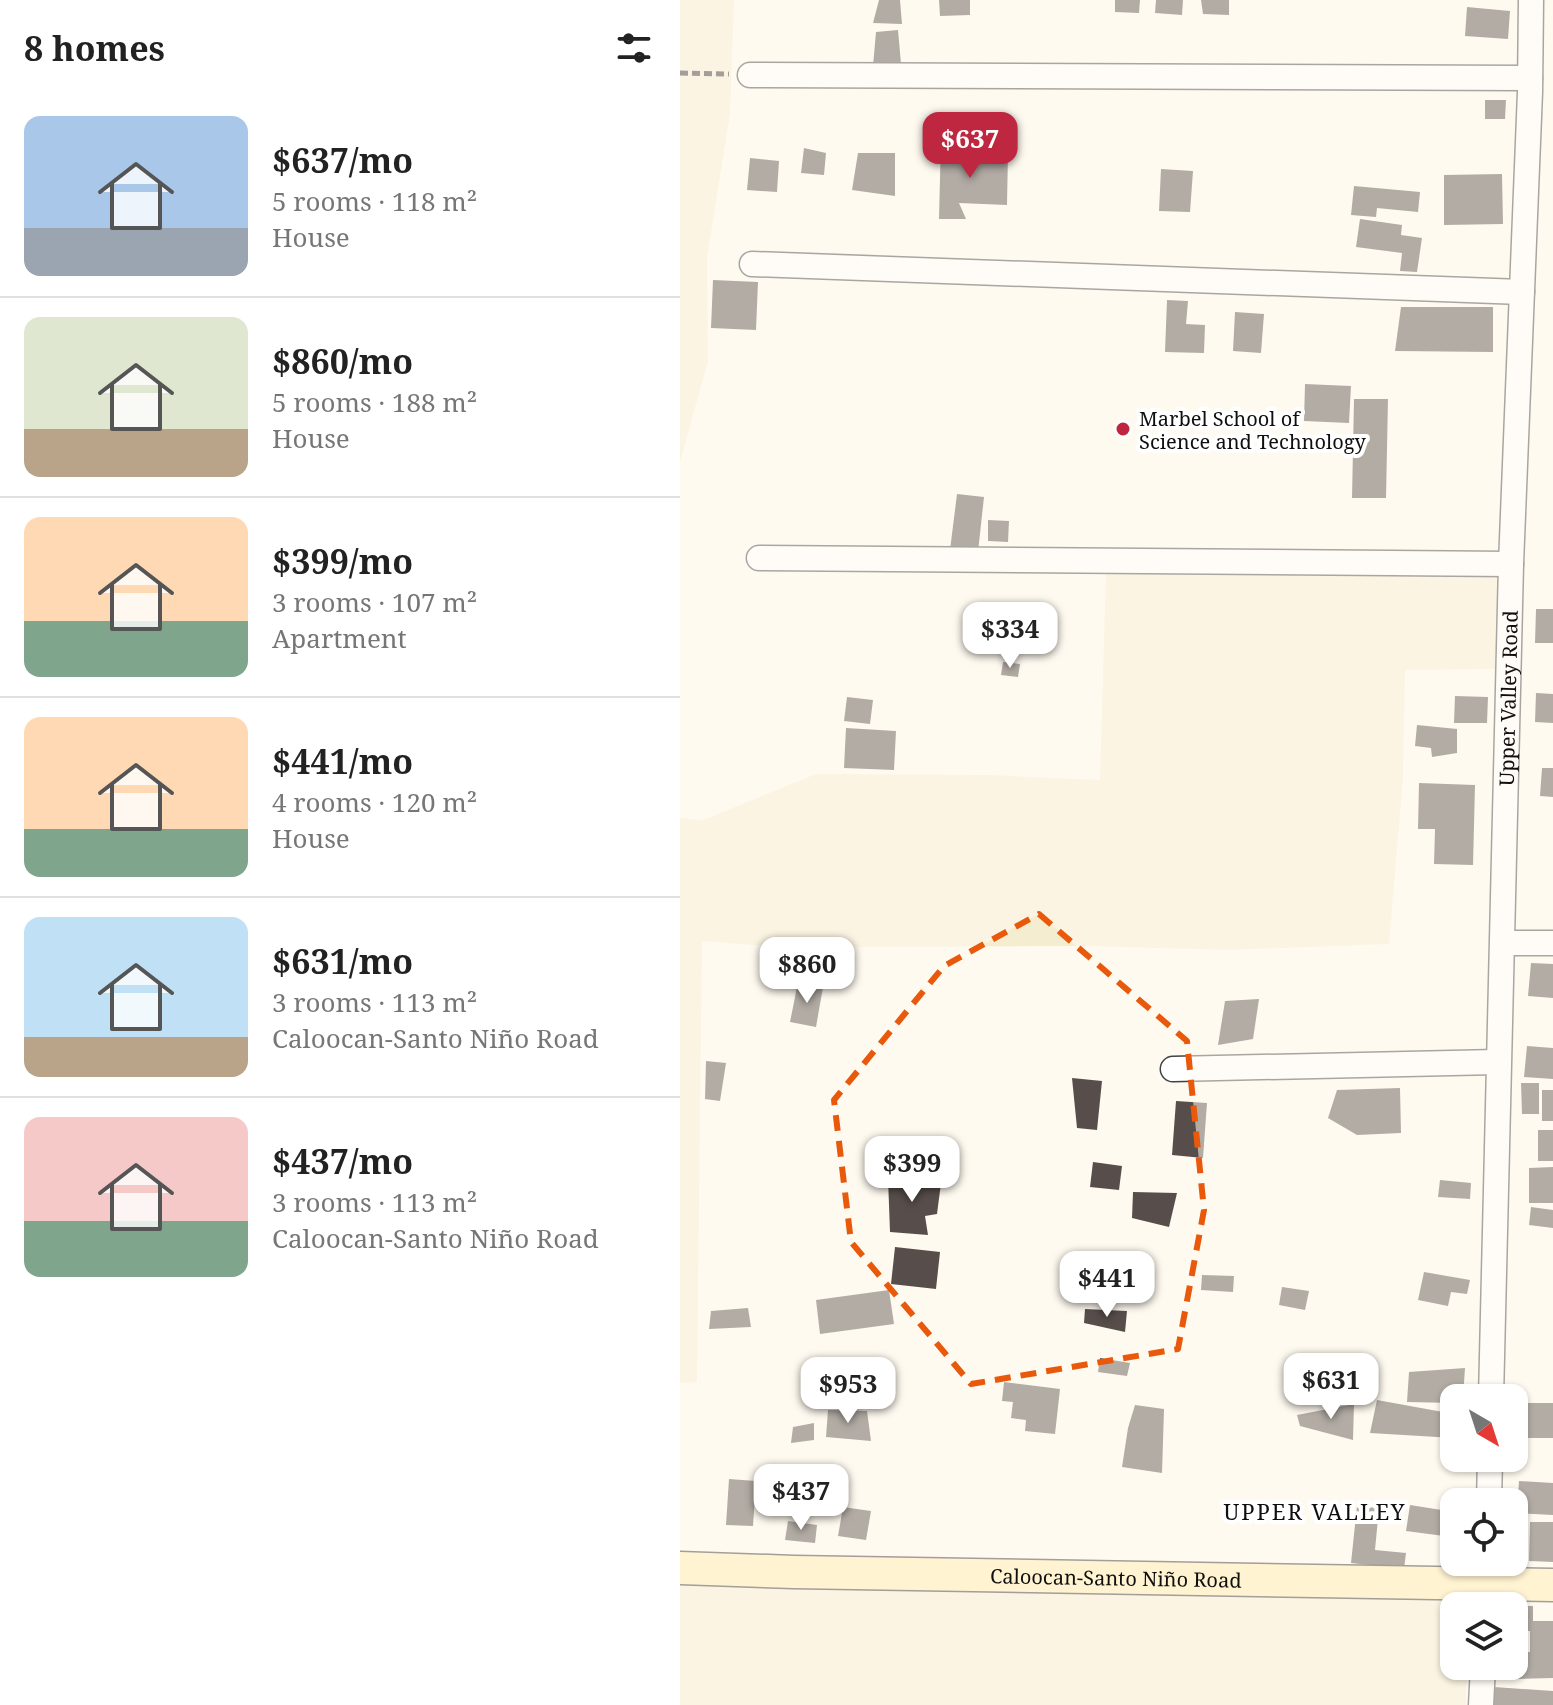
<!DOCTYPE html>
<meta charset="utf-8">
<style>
:root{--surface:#fff;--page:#f2f2f2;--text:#222;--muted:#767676;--line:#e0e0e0;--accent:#bf263f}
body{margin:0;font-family:"Noto Serif",serif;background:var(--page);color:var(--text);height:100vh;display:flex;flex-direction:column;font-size:30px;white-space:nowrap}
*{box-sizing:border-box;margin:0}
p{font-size:26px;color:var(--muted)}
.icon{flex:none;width:44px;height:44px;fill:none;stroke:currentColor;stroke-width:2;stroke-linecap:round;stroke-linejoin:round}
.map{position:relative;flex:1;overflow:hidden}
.side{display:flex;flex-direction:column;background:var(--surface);width:680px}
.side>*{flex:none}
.needle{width:52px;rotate:141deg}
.buttons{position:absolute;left:760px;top:1384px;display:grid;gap:16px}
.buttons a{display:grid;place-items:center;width:88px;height:88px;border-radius:16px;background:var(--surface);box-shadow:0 2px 6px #0004;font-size:40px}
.price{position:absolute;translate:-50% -68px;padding:0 18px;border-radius:16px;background:#fff;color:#222;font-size:26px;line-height:52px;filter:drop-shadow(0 2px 4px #0008)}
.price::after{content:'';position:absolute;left:50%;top:48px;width:24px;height:18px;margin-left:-12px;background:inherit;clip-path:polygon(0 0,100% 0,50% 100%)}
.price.on{background:var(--accent);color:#fff}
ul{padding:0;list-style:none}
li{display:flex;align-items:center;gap:24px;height:200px;padding:0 24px}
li+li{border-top:2px solid var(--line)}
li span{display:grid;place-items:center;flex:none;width:224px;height:160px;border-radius:16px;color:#555}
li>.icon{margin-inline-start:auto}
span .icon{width:96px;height:96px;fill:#fffc;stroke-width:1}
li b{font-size:34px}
h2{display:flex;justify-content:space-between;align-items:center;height:96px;padding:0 24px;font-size:34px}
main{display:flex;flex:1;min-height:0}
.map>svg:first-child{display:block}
.farmland{fill:#f5edd0}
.building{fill:#574e4b}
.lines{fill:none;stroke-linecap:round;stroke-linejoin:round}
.street-casing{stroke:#424242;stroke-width:27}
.secondary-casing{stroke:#313131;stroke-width:35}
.path{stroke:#313131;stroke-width:5;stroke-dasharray:8 4;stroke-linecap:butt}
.street{stroke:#fff;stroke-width:24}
.secondary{stroke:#ffebab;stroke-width:32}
.marked{fill:none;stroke:#e8590c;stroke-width:6;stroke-dasharray:16 10;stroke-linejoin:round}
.poi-dot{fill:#bf263f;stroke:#fff;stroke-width:3}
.labels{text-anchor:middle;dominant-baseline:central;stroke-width:8;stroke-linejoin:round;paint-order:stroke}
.poi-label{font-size:20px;fill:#0f0f0f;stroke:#fff;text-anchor:start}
.street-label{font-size:20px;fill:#0f0f0f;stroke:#fff}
.neighbourhood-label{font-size:22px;letter-spacing:2px;fill:#0f0f0f;stroke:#fff}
</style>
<main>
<section class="side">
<h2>8 homes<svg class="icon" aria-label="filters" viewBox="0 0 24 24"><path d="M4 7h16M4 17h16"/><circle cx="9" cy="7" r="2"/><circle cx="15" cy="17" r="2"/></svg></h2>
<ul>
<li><span style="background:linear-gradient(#a9c7e8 70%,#9aa5b1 0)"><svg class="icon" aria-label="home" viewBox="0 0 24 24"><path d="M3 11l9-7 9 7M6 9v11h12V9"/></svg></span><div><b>$637/mo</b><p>5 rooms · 118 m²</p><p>House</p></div></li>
<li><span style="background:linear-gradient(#dfe7d0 70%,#b9a48a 0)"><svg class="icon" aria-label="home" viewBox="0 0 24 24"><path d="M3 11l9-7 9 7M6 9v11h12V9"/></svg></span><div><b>$860/mo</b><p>5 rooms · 188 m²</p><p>House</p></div></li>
<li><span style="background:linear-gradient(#ffd9b3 65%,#7fa58c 0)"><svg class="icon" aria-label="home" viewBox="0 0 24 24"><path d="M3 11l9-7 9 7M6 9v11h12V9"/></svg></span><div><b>$399/mo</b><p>3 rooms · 107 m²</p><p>Apartment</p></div></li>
<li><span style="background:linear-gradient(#ffd9b3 70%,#7fa58c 0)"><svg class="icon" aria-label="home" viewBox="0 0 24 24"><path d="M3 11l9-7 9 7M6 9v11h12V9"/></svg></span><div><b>$441/mo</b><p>4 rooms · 120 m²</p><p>House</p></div></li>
<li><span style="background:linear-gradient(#bfe0f5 75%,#b9a48a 0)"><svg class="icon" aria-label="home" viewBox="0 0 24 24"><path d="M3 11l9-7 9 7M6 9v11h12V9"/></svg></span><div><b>$631/mo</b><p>3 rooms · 113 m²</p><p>Caloocan-Santo Niño Road</p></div></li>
<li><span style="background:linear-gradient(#f6c9c9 65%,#7fa58c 0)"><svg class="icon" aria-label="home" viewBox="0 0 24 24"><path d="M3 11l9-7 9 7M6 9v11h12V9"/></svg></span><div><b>$437/mo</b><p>3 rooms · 113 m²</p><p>Caloocan-Santo Niño Road</p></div></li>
</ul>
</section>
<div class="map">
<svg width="873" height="1705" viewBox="0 0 873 1705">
<rect width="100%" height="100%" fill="#fffaf0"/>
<g class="farmland">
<polygon points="0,0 54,0 50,114 27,258 28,361 0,462"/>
<polygon points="426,572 818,577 816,669 725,670 723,778 709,944 548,950 408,946 98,947 22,941 17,1382 0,1383 0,818 23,820 136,774 310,775 420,780"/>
<polygon points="0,1581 790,1597 790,1606 774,1606 774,1666 787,1666 786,1705 0,1705"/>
</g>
<g class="building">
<polygon points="199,0 220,0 222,24 193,23"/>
<polygon points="259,0 290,0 290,15 260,16"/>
<polygon points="435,0 460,0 459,13 435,12"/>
<polygon points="476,0 503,0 502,15 475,13"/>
<polygon points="521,0 549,0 549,15 523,14"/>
<polygon points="787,7 830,11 828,39 785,36"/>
<polygon points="218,30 221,64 193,66 196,32"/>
<polygon points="805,100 826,100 825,119 805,119"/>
<polygon points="261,138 281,142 288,156 328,153 327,205 279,203 286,219 259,219"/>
<polygon points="124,148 146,153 144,175 121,173"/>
<polygon points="178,153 215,153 215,196 172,190"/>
<polygon points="70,158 99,161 97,192 67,190"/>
<polygon points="481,169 513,171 510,212 479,211"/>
<polygon points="822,174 823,224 764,225 764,175"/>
<polygon points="674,186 740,192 738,212 697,208 696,217 671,215"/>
<polygon points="680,219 722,225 721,235 742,238 737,272 720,271 722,253 676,247"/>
<polygon points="33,280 78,282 76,330 31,328"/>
<polygon points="487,300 508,301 506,324 525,325 524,353 485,352"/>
<polygon points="721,307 813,307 813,352 715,351"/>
<polygon points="555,312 584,314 581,353 553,351"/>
<polygon points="625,384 671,386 669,423 624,421"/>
<polygon points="674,399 708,399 706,498 672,498"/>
<polygon points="277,494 304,497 298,552 270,550"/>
<polygon points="308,520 329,521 328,542 308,541"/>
<polygon points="856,609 873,609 873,643 855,643"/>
<polygon points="323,662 340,664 338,677 321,675"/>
<polygon points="856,693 873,694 873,723 855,722"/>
<polygon points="775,696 808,697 807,723 774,723"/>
<polygon points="167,697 193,700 190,724 164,721"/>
<polygon points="737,725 777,729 777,753 752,757 751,748 735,746"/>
<polygon points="166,728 216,731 214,770 164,768"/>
<polygon points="862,768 873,768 873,797 860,796"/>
<polygon points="739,783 795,785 793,865 754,864 755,829 738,829"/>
<polygon points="851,963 873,964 873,998 848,996"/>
<polygon points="118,982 143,987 136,1027 110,1022"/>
<polygon points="579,999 573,1039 538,1045 545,1001"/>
<polygon points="847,1046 873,1048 873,1079 844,1077"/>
<polygon points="26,1061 46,1063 40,1101 25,1099"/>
<polygon points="392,1078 422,1081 417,1130 397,1128"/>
<polygon points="841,1083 859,1083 859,1114 842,1114"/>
<polygon points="720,1088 721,1133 677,1135 648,1118 657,1090"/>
<rect x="862" y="1090" width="11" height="31"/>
<polygon points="496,1101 527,1103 523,1158 492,1155"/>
<rect x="858" y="1130" width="15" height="31"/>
<polygon points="413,1162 442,1166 439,1190 410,1187"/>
<polygon points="873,1167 873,1203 849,1203 849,1168"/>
<polygon points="244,1176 261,1183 257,1214 245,1216 248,1235 210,1232 208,1178"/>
<polygon points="760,1180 791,1183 790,1199 758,1197"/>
<polygon points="453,1192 497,1193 489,1227 452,1218"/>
<polygon points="851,1207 873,1210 873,1228 849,1225"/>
<polygon points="215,1247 260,1252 256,1289 211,1284"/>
<polygon points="744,1272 790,1280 787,1294 771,1292 768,1306 738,1300"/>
<polygon points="522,1275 554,1276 553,1292 521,1290"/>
<polygon points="602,1287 629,1291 625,1310 599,1305"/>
<polygon points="209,1290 214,1324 140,1334 136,1300"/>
<polygon points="68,1308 71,1327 29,1329 31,1311"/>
<polygon points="405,1309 447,1311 445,1332 404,1323"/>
<polygon points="420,1358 450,1363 447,1376 418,1372"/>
<polygon points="785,1368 783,1398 774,1398 774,1403 727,1402 729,1372"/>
<polygon points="324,1382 380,1389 375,1434 345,1431 346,1420 331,1418 333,1402 322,1401"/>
<polygon points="697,1400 774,1414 774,1438 690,1433"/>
<rect x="845" y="1403" width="28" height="35"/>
<polygon points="674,1404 673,1440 620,1426 617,1415"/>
<polygon points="455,1405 484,1409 482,1473 442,1467 448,1428"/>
<polygon points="148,1410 187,1411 191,1441 146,1437"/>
<polygon points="134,1423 134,1440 111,1443 113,1427"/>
<polygon points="49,1479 76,1481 73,1526 46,1525"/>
<polygon points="839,1481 873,1483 873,1515 837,1513"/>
<polygon points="730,1505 768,1511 764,1536 726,1531"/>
<polygon points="677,1506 699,1508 695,1550 726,1553 724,1569 671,1563"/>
<polygon points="163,1507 191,1511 186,1540 158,1536"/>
<polygon points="108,1521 137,1525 135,1543 105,1540"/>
<polygon points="850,1522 873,1522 873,1562 849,1561"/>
<polygon points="834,1606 853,1606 853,1621 873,1621 873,1678 837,1679 837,1652 850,1652 850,1631 834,1631"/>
<polygon points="814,1687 873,1691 873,1705 812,1705"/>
</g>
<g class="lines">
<defs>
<g id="street">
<polyline points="70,75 850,78"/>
<polyline points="72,264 842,292"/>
<polyline points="79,558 831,564"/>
<polyline points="823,943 873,943"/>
<polyline points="493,1069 817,1062"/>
<path id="s1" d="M811,1398l20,-834 19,-472 1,-92"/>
<polyline points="809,1502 810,1458"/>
<polyline points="806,1606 808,1562"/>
<polyline points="801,1705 803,1666"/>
</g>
<g id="secondary">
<path id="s2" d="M0,1568l114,4 759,13"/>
</g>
</defs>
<use href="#street" class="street-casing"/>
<use href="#secondary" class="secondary-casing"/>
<polyline class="path" points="0,73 49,74"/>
<use href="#street" class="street"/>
<use href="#secondary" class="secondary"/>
</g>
<path d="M0 0H873V1705H0ZM359,914l148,127 17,169 -26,139 -207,35 -120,-142 -17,-142 110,-134z" fill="#fffaf0" fill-opacity=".55" fill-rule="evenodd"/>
<path class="marked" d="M359,914l148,127 17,169 -26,139 -207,35 -120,-142 -17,-142 110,-134z"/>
<circle class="poi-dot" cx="443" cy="429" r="8"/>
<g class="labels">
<g class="poi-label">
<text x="459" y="418">Marbel School of<tspan x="459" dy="23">Science and Technology</tspan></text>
</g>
<g class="street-label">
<text stroke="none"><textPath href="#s1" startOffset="700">Upper Valley Road</textPath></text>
<text stroke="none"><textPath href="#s2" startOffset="436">Caloocan-Santo Niño Road</textPath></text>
</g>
<g class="neighbourhood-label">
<text x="635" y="1511">UPPER VALLEY</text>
</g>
</g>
</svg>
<div class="buttons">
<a><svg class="needle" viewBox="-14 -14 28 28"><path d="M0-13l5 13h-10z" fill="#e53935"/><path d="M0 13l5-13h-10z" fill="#767676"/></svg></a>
<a><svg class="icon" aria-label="locate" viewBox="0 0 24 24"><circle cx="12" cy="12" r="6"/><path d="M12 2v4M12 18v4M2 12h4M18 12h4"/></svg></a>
<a><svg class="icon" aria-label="layers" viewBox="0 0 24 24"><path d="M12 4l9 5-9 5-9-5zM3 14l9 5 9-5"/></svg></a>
</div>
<b class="price on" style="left:290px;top:180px">$637</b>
<b class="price" style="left:330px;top:670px">$334</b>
<b class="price" style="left:127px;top:1005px">$860</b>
<b class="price" style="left:232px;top:1204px">$399</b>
<b class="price" style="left:427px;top:1319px">$441</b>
<b class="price" style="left:651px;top:1421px">$631</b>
<b class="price" style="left:168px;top:1425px">$953</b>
<b class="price" style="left:121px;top:1532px">$437</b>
</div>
</main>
